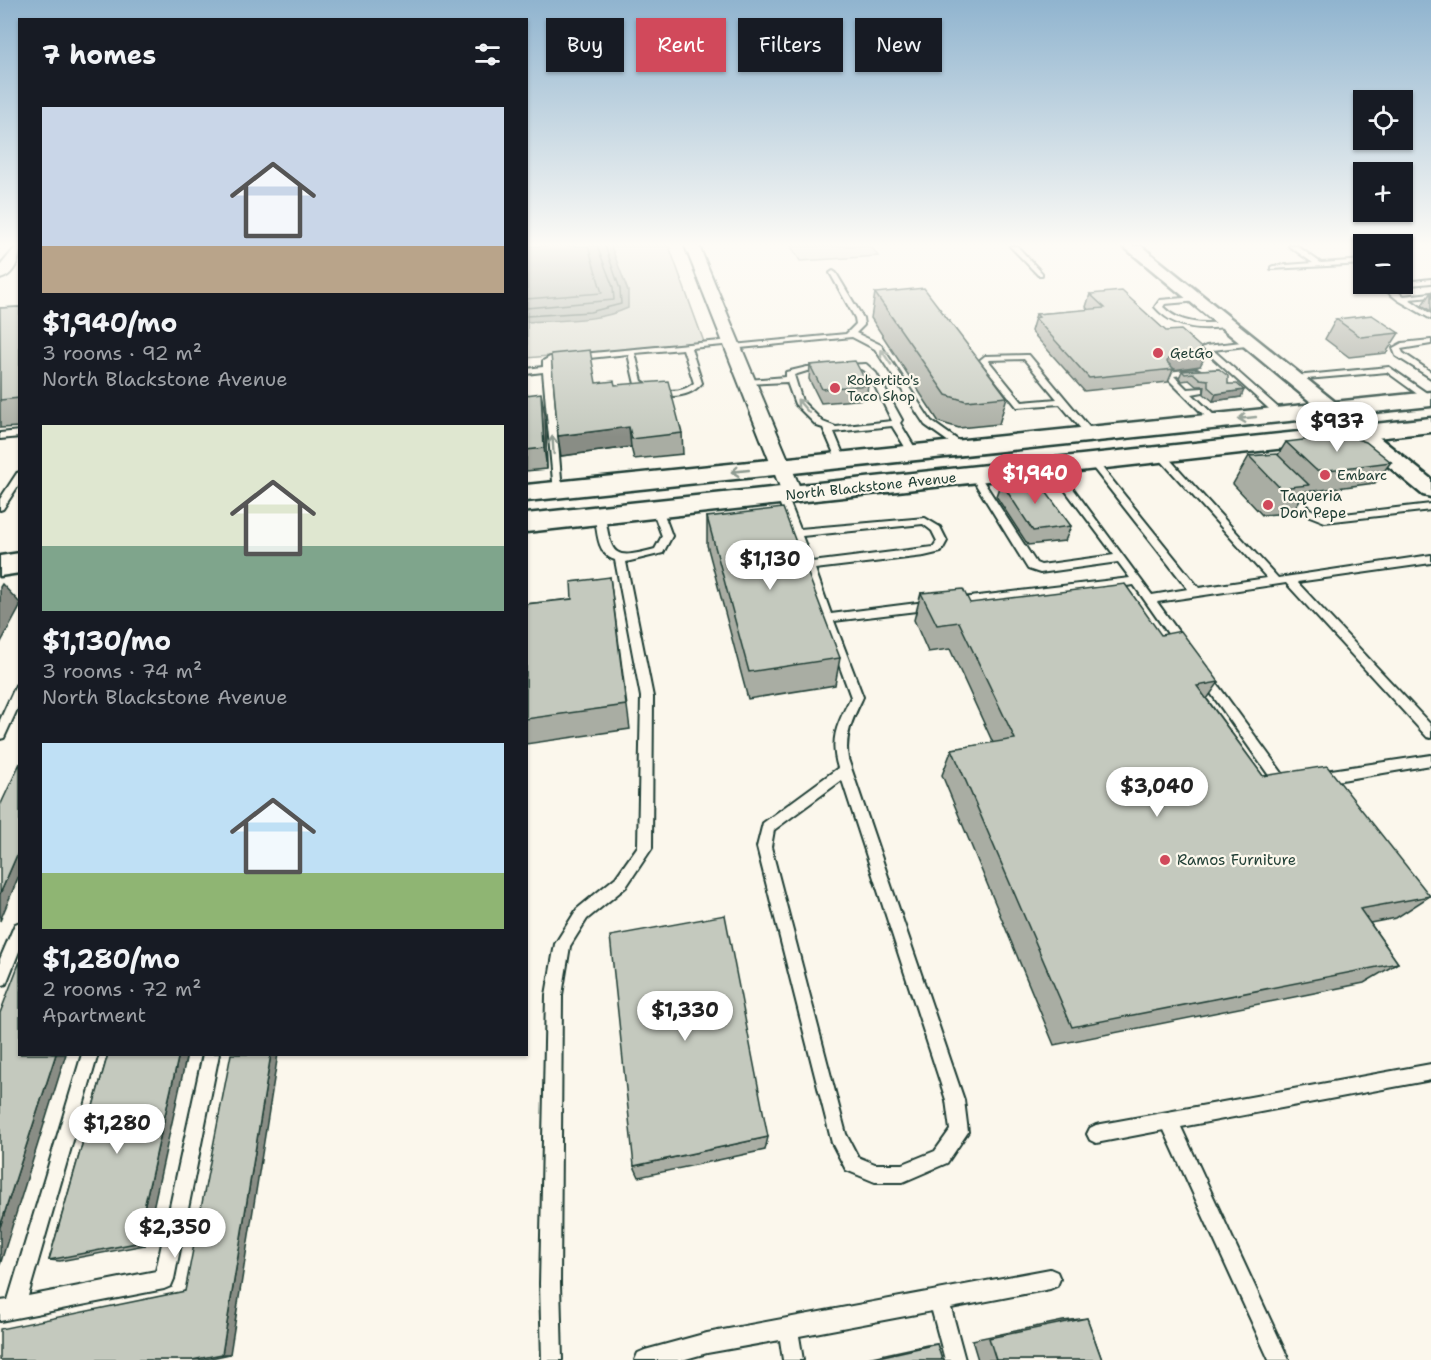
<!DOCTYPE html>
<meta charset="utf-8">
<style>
:root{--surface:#171b24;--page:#242831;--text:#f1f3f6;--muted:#9ea1a6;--accent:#d1495b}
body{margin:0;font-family:"Shantell Sans",sans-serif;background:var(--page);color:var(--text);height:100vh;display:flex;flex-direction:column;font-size:22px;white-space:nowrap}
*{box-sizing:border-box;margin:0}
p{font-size:20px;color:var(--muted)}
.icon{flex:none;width:33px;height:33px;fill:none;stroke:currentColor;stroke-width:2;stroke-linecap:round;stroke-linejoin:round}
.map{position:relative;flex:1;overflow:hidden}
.details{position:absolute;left:18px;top:18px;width:510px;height:1038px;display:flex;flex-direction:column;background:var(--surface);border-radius:0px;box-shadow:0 2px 4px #0004}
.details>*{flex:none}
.guide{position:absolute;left:546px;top:18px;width:570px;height:54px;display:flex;gap:12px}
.controls{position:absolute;left:1353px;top:90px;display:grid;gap:12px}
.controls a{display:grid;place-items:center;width:60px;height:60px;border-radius:0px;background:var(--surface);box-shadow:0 2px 4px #0004;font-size:30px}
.price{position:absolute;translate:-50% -51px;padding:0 14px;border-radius:21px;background:#fff;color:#222;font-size:20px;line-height:39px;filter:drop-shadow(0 2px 3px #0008)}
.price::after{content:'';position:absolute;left:50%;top:36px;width:18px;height:14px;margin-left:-9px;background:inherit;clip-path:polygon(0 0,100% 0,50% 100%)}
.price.on{background:var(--accent);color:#fff}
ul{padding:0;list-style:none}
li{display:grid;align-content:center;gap:12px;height:318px;padding:0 24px}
li span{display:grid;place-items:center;height:186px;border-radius:0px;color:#555}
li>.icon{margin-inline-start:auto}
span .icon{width:108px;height:108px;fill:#fffc;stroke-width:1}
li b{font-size:26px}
h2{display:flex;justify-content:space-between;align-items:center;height:72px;padding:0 24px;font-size:26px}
.pill{padding:0 21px;border-radius:0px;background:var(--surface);box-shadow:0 2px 4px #0004;font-size:21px;line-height:54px}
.pill.on{background:var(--accent);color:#fff}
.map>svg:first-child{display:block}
.green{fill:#dbdcd1;stroke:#7d8c82;stroke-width:1.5}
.water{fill:#adb4aa;stroke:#74847b;stroke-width:1.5}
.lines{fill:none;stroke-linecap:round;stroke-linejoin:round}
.shore{stroke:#586d63;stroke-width:1.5}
.service-casing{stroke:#1f3d34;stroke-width:4}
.minor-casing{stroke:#1f3d34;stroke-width:4}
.tertiary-casing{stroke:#1f3d34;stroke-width:5}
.primary-casing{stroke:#1f3d34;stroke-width:5}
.service{fill:#fbf7ec;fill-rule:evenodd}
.minor{fill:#fbf7ec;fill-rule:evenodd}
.tertiary{fill:#fbf7ec;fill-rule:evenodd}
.primary{fill:#fbf7ec;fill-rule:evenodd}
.wall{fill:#a9ada3;stroke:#1f3d34;stroke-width:1.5}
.shaded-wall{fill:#898d85;stroke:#1f3d34;stroke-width:1.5}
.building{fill:#c4c9be;stroke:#1f3d34;stroke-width:1.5}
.oneway{stroke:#8d9a90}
.poi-dot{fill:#d1495b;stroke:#fbf7ec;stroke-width:2}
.labels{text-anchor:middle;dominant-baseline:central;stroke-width:4.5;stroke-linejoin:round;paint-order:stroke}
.far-poi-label{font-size:14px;fill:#1f3d34;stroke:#fbf7ec;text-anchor:start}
.far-street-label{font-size:14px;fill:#1f3d34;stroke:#fbf7ec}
.poi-label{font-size:15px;fill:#1f3d34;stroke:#fbf7ec;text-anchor:start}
</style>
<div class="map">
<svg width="1431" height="1360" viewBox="0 0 1431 1360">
<rect width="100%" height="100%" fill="#fbf7ec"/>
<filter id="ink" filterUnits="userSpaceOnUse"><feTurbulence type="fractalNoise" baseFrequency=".0167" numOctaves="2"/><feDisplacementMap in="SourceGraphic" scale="12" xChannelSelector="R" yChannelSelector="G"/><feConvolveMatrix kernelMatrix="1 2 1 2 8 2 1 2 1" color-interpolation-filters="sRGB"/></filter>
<g filter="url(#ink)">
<g class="green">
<polygon points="527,246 669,246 704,342 527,358"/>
<polygon points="791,246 871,246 878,256 800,261"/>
</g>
<path class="water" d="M527,246h84l17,45v17c-30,14 -68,12 -101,14z"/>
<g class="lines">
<g class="shore">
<polyline points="526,299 602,293 588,246"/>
<polyline points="526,308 614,300 613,287 597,246"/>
<polyline points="526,316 590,312 621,304 620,289 605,246"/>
</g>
<defs>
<g id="service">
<polygon points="1010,246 1017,246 1042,273 1042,275 1038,275"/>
<polygon points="1289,246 1297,246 1321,263 1364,260 1364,264 1271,269 1271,267 1273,266 1313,263"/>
<polygon points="833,271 836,273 863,318 864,325 856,333 881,345 931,421 966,446 966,450 960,450 925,425 875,349 852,337 730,349 729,347 733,345 846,334 856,324 855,318 830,273"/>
<polygon points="1431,279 1431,283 1390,287 1404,296 1431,293 1431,297 1409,299 1431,314 1431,319 1398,300 1379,285"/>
<path d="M1196,297h3v4l-34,3 -2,3c18,18 40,17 64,15h3v4c-28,5 -56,3 -75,-19l5,-7z"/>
<path d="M731,340h3v4l-43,4 11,35c-17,20 -47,14 -67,1l-7,-30 -77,8 11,128 -5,3 -3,-1 -11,-120 -17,2v-5l17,-2v-6l7,-4zM683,349l11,34c-15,13 -37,8 -52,-2l-7,-28z"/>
<polygon points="1431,340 1431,344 1401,349 1403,353 1431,372 1431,378 1396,356 1393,348 1402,343"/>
<polygon points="1251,341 1255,343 1254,345 1213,350 1284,413 1284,417 1278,417 1202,348 1206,346"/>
<path d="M1026,355h3l65,78v4h-6l-28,-33 -43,3 -37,-47 5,-4zM1024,359l33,40 -35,3 -34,-42z"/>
<polygon points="866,364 876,373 902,420 900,423 918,453 916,455 910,455 892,426 834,432 846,461 841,464 838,463 823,428 817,426 795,404 787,382 747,384 743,382 747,380 786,377 786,372 807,367 829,366 829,370 807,371 794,375 802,401 823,422 836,427 892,421 869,374 861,369 843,369 839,367 843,365"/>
<polygon points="1389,367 1431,396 1431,401 1427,401 1387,372 1295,380 1291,378 1295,376"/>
<polygon points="1197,369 1201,371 1200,373 1174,376 1187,389 1203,388 1203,392 1192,394 1219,420 1219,424 1213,424 1163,374 1167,372"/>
<polygon points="20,431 20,437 0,439 0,433"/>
<polygon points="1161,452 1164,453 1278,578 1431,555 1431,563 1297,582 1431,725 1431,738 1427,737 1286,583 1157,602 1188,645 1182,649 1178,648 1134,585 953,607 949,606 947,603 953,599 1130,578 1118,562 1040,573 1028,569 970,475 975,472 978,473 1036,563 1041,565 1114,555 1047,466 1052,463 1055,464 1152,595 1188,589 1090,464 1088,462 1093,459 1096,460 1199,588 1267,578 1158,457 1156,455"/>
<polygon points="20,472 20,483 3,509 0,510 0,499 17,473"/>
<polygon points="1286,488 1289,489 1310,509 1326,516 1431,504 1431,510 1325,522 1302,513 1281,491"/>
<path d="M782,493l5,3 13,33 125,-11 15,9 7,14 -6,11 -17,4 -109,13 16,45 102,-13 6,4 -6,4 -99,12 29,76c-10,21 -19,38 -15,62l116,341 4,32 -21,31 -44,19h-28l-29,-12 -14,-27 -75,-296 6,-24 75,-55c-9,-30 0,-45 13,-71l-74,-201zM923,524l9,7 5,10 -4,6 -121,15 -10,-26zM842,780l104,320 4,30 -15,21 -32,13h-28l-17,-7 -12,-23 -75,-287 3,-17z"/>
<path d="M657,506l5,3 10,27 -9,17 -37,9 27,135 -1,151 -26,39 -39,32 -17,27 -8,49 -2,289 2,76h-20l-2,-76 6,-289 9,-51 22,-35 39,-32 22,-31 3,-149 -26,-137c-18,-5 -18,-29 -20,-45l5,-3 5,3c6,42 9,45 50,34l7,-13 -10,-27z"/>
<polygon points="1205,671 1209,673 1285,777 1291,778 1293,782 1291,786 1282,789 1277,787 1201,679 1199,676 1201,673"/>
<polygon points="20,683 20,703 4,738 0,739 0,720 16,685"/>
<polygon points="1431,755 1431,765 1318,784 1313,782 1311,778 1313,774 1318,772"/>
<polygon points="20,922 20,949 6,984 0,986 0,959 15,924"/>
<polygon points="82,1054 98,1054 28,1296 156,1271 203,1054 219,1054 174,1279 171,1286 164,1289 0,1321 0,1301 8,1300"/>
<polygon points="1431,1064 1431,1080 1181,1127 1289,1360 1269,1360 1164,1130 1096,1143 1090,1140 1087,1134 1090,1128 1096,1125"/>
<polygon points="1050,1269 1057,1272 1060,1279 1057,1286 1050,1289 951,1308 965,1360 945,1360 932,1311 799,1336 803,1360 783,1360 780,1340 707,1353 682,1360 635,1360 638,1353 645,1350 707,1333"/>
</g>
<g id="minor">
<polygon points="685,246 699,246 803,495 800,499 786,499 783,495"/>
<path d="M20,247c0,12 -6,29 -20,32v-13l15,-18z"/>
</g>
<polygon id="tertiary" points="1123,246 1141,246 1431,479 1431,497 1423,495"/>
<g id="primary">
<polygon points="1431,392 1431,406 526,501 526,485"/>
<polygon points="1431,418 1431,432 526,532 526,514"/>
<polygon points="20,553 20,573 0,576 0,556"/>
</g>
</defs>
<use href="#service" class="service-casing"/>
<use href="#minor" class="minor-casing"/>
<use href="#tertiary" class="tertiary-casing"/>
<use href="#primary" class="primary-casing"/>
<use href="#service" class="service"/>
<use href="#minor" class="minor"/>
<use href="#tertiary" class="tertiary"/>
<use href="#primary" class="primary"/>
</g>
<g class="wall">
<polygon points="1431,292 1431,311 1422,305"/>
<polygon points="875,293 1007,397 999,424 959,428 939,422 871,318"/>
<polygon points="1090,294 1200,366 1173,370 1168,382 1084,391 1031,331 1036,314 1088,310 1086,307"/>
<polygon points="20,307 20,427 0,428 0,308"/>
<polygon points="1336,319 1399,333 1386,353 1349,357 1325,339"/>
<polygon points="810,365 868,385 866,399 821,403 809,379"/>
<polygon points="1219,369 1228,384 1241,397 1213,401 1204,394 1205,386 1196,386 1189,380 1182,381 1179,378 1182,371"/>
<polygon points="596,383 615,385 682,433 683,454 634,459 631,447 561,456"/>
<polygon points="526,395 545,414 547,469 526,471"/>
<polygon points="1286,442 1391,462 1375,483 1314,491 1306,491 1291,513 1262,515 1233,484 1249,456 1278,455"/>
<polygon points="1001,482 1071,526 1065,541 1028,545 996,496"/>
<polygon points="707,517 840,658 835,685 748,699 707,545"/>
<polygon points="610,577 630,729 526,744 526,604 572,599"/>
<polygon points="921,593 970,603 1161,635 1219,682 1207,699 1263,776 1430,896 1396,918 1370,923 1398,963 1364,983 1054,1045 942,775 952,749 993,743 950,649 928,652 914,620"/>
<polygon points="108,1054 145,1245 60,1261 49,1260"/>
<polygon points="768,1137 765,1150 639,1177 634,1166"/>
<polygon points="185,1291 230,1354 202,1360 0,1360"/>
<polygon points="1087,1318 1102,1360 978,1360 972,1340 1063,1321"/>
<polygon points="937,1344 942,1360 858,1360 927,1345"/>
</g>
<g class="shaded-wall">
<polygon points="1207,353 1200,366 1173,370 1174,369 1163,370 1168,359"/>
<polygon points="1244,390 1241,397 1213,401 1216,394"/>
<polygon points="541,393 545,414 547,469 544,448"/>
<polygon points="629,427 631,447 561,456 558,436"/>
<polygon points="2,584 20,603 20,607 0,644 0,587"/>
<polygon points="20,848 20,873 0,921 0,894"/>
<polygon points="56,1054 66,1054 0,1265 0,1227"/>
<polygon points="179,1054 187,1054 145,1245 136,1243"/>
<polygon points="271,1054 278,1054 230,1354 222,1354"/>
</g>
<g class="building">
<polygon points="924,288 1007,397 966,401 946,395 875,293"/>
<polygon points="1122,291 1166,331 1181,330 1207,353 1168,359 1167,362 1174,369 1089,378 1035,318 1039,317 1036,314 1105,308 1090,294"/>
<polygon points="20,307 20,398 0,400 0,308"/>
<polygon points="1372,315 1399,333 1361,337 1336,319"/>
<polygon points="590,350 596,383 614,381 615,385 668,381 682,433 632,439 629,427 558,436 551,354"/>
<polygon points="855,361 868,385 822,389 810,365"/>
<polygon points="1219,369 1228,376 1228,384 1237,384 1244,390 1216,394 1208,387 1208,380 1200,379 1193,373 1185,374 1182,371"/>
<polygon points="541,393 544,448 526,450 526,395"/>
<polygon points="1345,435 1366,442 1391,462 1329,470 1316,470 1286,442"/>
<polygon points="1277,454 1309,485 1280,488 1249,456"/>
<polygon points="1036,478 1071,526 1033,531 1001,482"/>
<polygon points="783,508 840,658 749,672 707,517"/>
<polygon points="610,577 626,705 526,719 526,604 572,599 571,582"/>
<polygon points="1125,584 1161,635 1181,631 1219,682 1197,686 1263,776 1327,766 1430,896 1360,909 1398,963 1072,1027 952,749 1015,739 959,622 937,625 921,593 963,589 970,603"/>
<polygon points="20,763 20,848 0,894 0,806"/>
<polygon points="725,915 768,1137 634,1166 610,936"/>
<polygon points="20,961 20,1054 56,1054 0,1227 0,1013"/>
<polygon points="108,1054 179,1054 136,1243 49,1260"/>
<polygon points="231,1054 271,1054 222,1354 192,1360 0,1360 0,1329 185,1291"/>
<polygon points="1087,1318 1102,1360 996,1360 989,1338"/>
<polygon points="937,1344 942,1360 865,1360"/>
</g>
<defs><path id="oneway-shaft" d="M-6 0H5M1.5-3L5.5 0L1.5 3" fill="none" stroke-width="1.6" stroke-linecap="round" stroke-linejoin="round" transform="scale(1.5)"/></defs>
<g class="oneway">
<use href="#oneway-shaft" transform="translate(886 357) rotate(-124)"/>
<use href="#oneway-shaft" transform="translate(803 406) rotate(-131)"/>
<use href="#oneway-shaft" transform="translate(1247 418) rotate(174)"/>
<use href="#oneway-shaft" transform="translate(553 445) rotate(-94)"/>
<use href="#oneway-shaft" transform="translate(740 471) rotate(174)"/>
</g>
</g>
<linearGradient id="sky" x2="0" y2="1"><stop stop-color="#90b4cf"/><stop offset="0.56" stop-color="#fdfbf6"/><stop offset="1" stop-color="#fdfbf6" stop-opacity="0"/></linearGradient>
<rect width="1431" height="437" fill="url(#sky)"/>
<g class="poi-dot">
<circle cx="1158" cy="353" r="6"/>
<circle cx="835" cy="388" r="6"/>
<circle cx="1325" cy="475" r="6"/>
<circle cx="1268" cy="505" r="6"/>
<circle cx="1165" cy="860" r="6"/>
</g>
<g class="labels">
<g class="far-poi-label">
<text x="1170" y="353">GetGo</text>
<text x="847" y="380">Robertito's<tspan x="847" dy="16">Taco Shop</tspan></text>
<text x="1337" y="475">Embarc</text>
</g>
<g class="far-street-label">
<text transform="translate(871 486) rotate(-6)">North Blackstone Avenue</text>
</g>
<g class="poi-label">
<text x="1280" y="496">Taqueria<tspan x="1280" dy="17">Don Pepe</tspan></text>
<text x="1177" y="860">Ramos Furniture</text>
</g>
</g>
</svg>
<div class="controls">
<a><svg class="icon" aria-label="locate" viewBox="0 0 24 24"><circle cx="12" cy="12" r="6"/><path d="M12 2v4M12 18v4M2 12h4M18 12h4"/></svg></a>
<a>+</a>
<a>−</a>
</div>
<b class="price" style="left:1337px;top:453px">$937</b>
<b class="price on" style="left:1035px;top:505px">$1,940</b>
<b class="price" style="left:770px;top:591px">$1,130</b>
<b class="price" style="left:1157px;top:818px">$3,040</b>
<b class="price" style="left:685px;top:1042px">$1,330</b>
<b class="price" style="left:117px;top:1155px">$1,280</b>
<b class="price" style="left:175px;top:1259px">$2,350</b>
<div class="guide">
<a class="pill">Buy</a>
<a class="pill on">Rent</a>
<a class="pill">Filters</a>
<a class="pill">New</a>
</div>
<section class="details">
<h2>7 homes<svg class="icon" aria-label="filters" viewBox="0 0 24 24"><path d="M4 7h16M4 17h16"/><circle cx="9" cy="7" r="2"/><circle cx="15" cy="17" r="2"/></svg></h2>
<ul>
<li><span style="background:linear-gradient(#c9d6e8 75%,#b9a48a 0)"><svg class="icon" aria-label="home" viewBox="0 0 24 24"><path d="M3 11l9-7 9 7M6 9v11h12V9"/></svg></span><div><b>$1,940/mo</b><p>3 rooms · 92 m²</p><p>North Blackstone Avenue</p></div></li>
<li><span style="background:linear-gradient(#dfe7d0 65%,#7fa58c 0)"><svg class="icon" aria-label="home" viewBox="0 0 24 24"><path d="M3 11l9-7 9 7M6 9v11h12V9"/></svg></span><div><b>$1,130/mo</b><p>3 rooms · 74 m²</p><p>North Blackstone Avenue</p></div></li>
<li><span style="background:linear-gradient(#bfe0f5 70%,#8fb573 0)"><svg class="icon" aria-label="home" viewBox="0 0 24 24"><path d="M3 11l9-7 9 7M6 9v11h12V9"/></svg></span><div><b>$1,280/mo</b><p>2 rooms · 72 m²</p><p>Apartment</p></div></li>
</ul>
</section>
</div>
